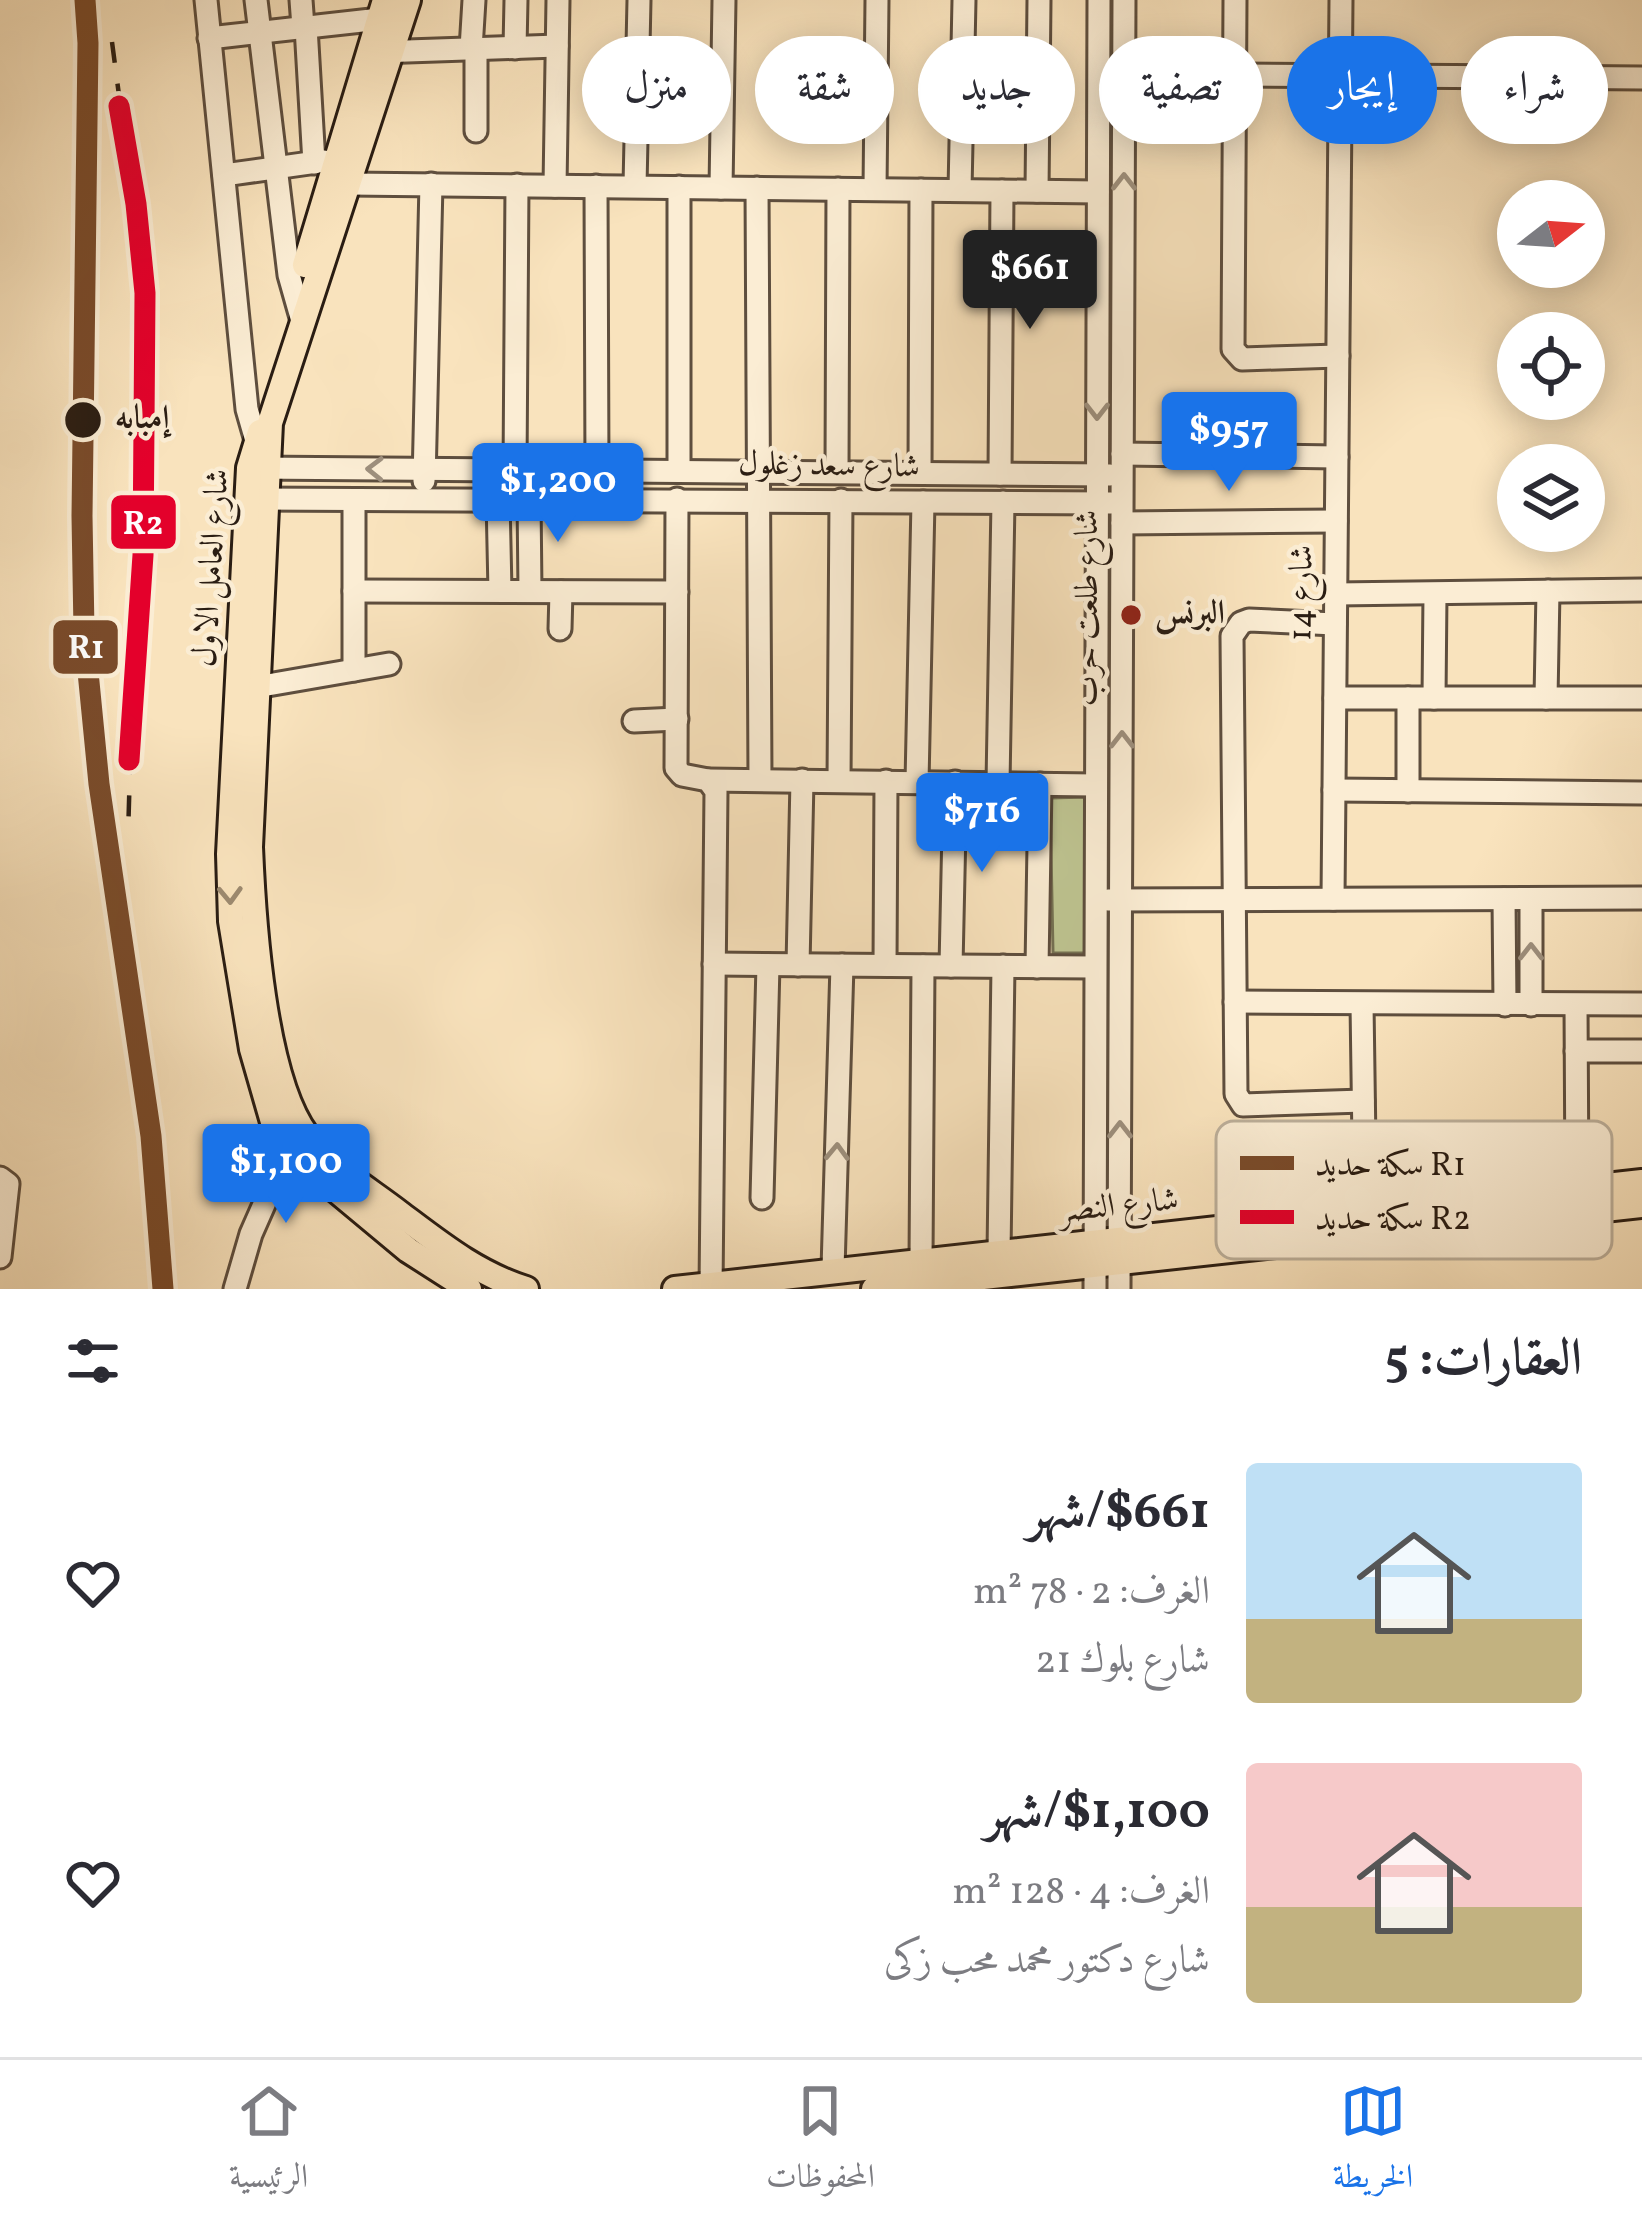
<!DOCTYPE html>
<html lang="ar">
<meta charset="utf-8">
<style>
:root{--surface:#fff;--page:#f2f2f3;--text:#2b2b33;--muted:#7c7c81;--line:#e1e1e2;--accent:#1a73e8}
body{margin:0;font-family:Vollkorn,Amiri,serif;background:var(--page);color:var(--text);direction:rtl;height:100vh;display:flex;flex-direction:column;font-size:45px;white-space:nowrap}
*{box-sizing:border-box;margin:0}
p{font-size:39px;color:var(--muted)}
.icon{flex:none;width:66px;height:66px;fill:none;stroke:currentColor;stroke-width:2;stroke-linecap:round;stroke-linejoin:round}
.map{position:relative;height:1289px;overflow:hidden;direction:ltr}
.panel{display:flex;flex-direction:column;background:var(--surface);flex:1}
.panel>*{flex:none}
.guide{position:absolute;left:36px;top:36px;width:1572px;height:108px;direction:rtl;display:flex;gap:24px}
.needle{width:78px;rotate:73deg}
.fabs{position:absolute;left:1497px;top:180px;display:grid;gap:24px}
.fabs a{display:grid;place-items:center;width:108px;height:108px;border-radius:50%;background:var(--surface);box-shadow:0 6px 30px #0003;font-size:60px}
.price{position:absolute;translate:-50% -102px;padding:0 27px;border-radius:12px;background:var(--accent);color:#fff;font-size:39px;line-height:78px;filter:drop-shadow(0 3px 6px #0008)}
.price::after{content:'';position:absolute;left:50%;top:72px;width:36px;height:27px;margin-left:-18px;background:inherit;clip-path:polygon(0 0,100% 0,50% 100%)}
.price.active{background:#222;color:#fff}
ul{padding:0;list-style:none}
li{display:flex;align-items:center;gap:36px;height:300px;padding:0 60px}
li span{display:grid;place-items:center;flex:none;width:336px;height:240px;border-radius:12px;color:#555}
li>.icon{margin-inline-start:auto}
span .icon{width:144px;height:144px;fill:#fffc;stroke-width:1}
li b{font-size:51px}
h2{display:flex;justify-content:space-between;align-items:center;height:144px;padding:0 60px;font-size:51px}
.chip{padding:0 42px;border-radius:54px;background:var(--surface);box-shadow:0 6px 30px #0003;font-size:42px;line-height:108px}
.chip.active{background:var(--accent);color:#fff}
.dock{display:flex;justify-content:space-around;align-items:center;height:168px;border-top:3px solid var(--line);background:var(--surface);font-size:33px;color:var(--muted)}
.dock a{display:grid;justify-items:center;gap:6px}
.dock .active{color:var(--accent)}
.map>svg:first-child{display:block}
.grass{fill:#bec491;stroke:#747052;stroke-width:3}
.lines{fill:none;stroke-linecap:round;stroke-linejoin:round}
.minor-casing{stroke:#5e4e3e;stroke-width:27}
.major-casing{stroke:#2a1d13;stroke-width:30}
.minor{stroke:#fbedd4;stroke-width:21}
.major{stroke:#f9e3bd;stroke-width:24}
.rail{stroke:#2a1d13;stroke-width:4.5;stroke-dasharray:21 21;stroke-linecap:butt}
.rail-1-casing{stroke:#fbedd4;stroke-width:30}
.rail-2-casing{stroke:#fbedd4;stroke-width:30}
.rail-1{stroke:#7a4b2a;stroke-width:21}
.rail-2{stroke:#e4002b;stroke-width:21}
.oneway{stroke:#9d8f7d}
.oneway2{stroke:#9c8a70}
.stop-dot{fill:#2a1d13;stroke:#fbedd4;stroke-width:4.5}
.poi-dot{fill:#8f2418;stroke:#fbedd4;stroke-width:4.5}
.labels{text-anchor:middle;dominant-baseline:central;stroke-width:9;stroke-linejoin:round;paint-order:stroke}
.stop-label{font-size:33px;font-weight:bold;fill:#2a1d13;stroke:#fbedd4;text-anchor:start}
.street-label{font-size:33px;fill:#2a1d13;stroke:#fbedd4}
.poi-label{font-size:33px;font-weight:bold;fill:#2a1d13;stroke:#fbedd4;text-anchor:start}
.key{fill:#fbedd4;stroke:#bcaf9a;stroke-width:3}
.key-label{font-size:33px;fill:#2a1d13}
.line-badge{stroke:#fbedd4;stroke-width:4.5}
.badge-label{font-size:33px;text-anchor:middle;font-weight:bold;fill:#fff}
</style>
<div class="map">
<svg width="1642" height="1289" viewBox="0 0 1642 1289">
<rect width="100%" height="100%" fill="#f9e3bd"/>
<filter id="stains"><feTurbulence type="fractalNoise" baseFrequency=".00167" numOctaves="4"/><feColorMatrix values="0 0 0 0 .2 0 0 0 0 .09 0 0 0 0 .02 0 0 0 .5 -.17"/></filter>
<radialGradient id="worn" r=".72"><stop offset=".6" stop-color="#630" stop-opacity="0"/><stop offset="1" stop-color="#630" stop-opacity=".3"/></radialGradient>
<polygon class="grass" points="1087,797 1089,953 1053,953 1050,798"/>
<g class="lines">
<defs>
<g id="minor">
<polyline points="206,0 247,409 257,444"/>
<polyline points="256,0 289,275 302,321"/>
<polyline points="301,0 303,27"/>
<polyline points="1235,0 1233,349 1242,359 1338,356"/>
<polyline points="306,27 314,163"/>
<polyline points="209,38 380,19"/>
<polyline points="515,48 516,0"/>
<polyline points="471,49 474,0"/>
<polyline points="476,49 476,131"/>
<polyline points="378,52 557,46"/>
<polyline points="1115,74 1642,78"/>
<polyline points="224,175 324,161"/>
<polyline points="349,184 1098,192"/>
<polyline points="555,186 558,0"/>
<polyline points="596,186 597,469"/>
<polyline points="635,186 639,0"/>
<polyline points="721,188 724,0"/>
<polyline points="757,188 760,780"/>
<polyline points="875,189 877,0"/>
<polyline points="960,190 964,0"/>
<polyline points="1037,191 1039,0"/>
<polyline points="1122,454 1337,457"/>
<polyline points="253,468 1110,475"/>
<polyline points="515,470 517,185"/>
<polyline points="679,471 679,187"/>
<polyline points="837,472 838,189"/>
<polyline points="920,472 921,190"/>
<polyline points="1000,474 1002,191"/>
<polyline points="424,481 431,184"/>
<polyline points="254,499 1111,503"/>
<polyline points="498,499 500,591"/>
<polyline points="529,499 530,591"/>
<polyline points="677,499 676,768 682,775 708,780 716,791 711,1289"/>
<polyline points="1122,523 1336,521"/>
<polyline points="354,591 677,592"/>
<polyline points="1336,594 1642,590"/>
<polyline points="1335,624 1249,620 1241,623 1232,636 1236,1094 1243,1105 1363,1101"/>
<polyline points="560,629 561,592"/>
<polyline points="354,670 354,500"/>
<polyline points="256,687 389,664"/>
<polyline points="1335,698 1642,698"/>
<polyline points="1408,698 1408,791"/>
<polyline points="1434,698 1435,594"/>
<polyline points="1546,698 1548,591"/>
<polyline points="634,721 677,719"/>
<polyline points="708,780 1095,785"/>
<polyline points="839,781 841,500"/>
<polyline points="917,782 923,502"/>
<polyline points="998,783 1003,502"/>
<polyline points="1334,790 1642,793"/>
<polyline points="1333,899 1341,0"/>
<polyline points="1504,899 1505,1005"/>
<polyline points="1531,899 1531,1005"/>
<polyline points="1108,900 1642,898"/>
<polyline points="714,964 1094,967"/>
<polyline points="798,965 802,780"/>
<polyline points="885,965 886,781"/>
<polyline points="951,966 955,782"/>
<polyline points="1037,967 1040,784"/>
<polyline points="1235,1002 1642,1004"/>
<polyline points="1362,1004 1365,1213"/>
<polyline points="1576,1005 1577,1189"/>
<polyline points="1576,1051 1642,1051"/>
<polyline points="0,1178 8,1184 0,1257"/>
<polyline points="762,1198 768,965"/>
<polyline points="999,1253 1003,966"/>
<polyline points="921,1260 923,966"/>
<polyline points="833,1269 842,965"/>
<polyline points="235,1289 251,1234 288,1150"/>
<polyline points="1095,1289 1099,0"/>
<polyline points="1119,1289 1124,0"/>
</g>
<g id="major">
<path d="M408,0l-138,423 -20,424c3,73 13,231 57,289 24,32 61,53 92,77 40,30 78,61 127,76"/>
<polyline points="305,265 385,0"/>
<polyline points="260,432 249,468 229,854 231,921 252,1049 273,1122 288,1150 408,1250 469,1289"/>
<polyline points="675,1289 1642,1182"/>
<polyline points="874,1289 1642,1205"/>
</g>
</defs>
<use href="#minor" class="minor-casing"/>
<use href="#major" class="major-casing"/>
<use href="#minor" class="minor"/>
<use href="#major" class="major"/>
<g class="rail">
<polyline points="96,0 92,631 106,776 159,1141 172,1289"/>
<polyline points="112,42 145,293 143,555 132,698 128,837"/>
</g>
<defs>
<polyline id="rail-1" points="85,0 88,43 82,516 84,631 99,784 151,1136 163,1289"/>
<polyline id="rail-2" points="119,106 136,204 145,293 143,555 129,760"/>
</defs>
<use href="#rail-1" class="rail-1-casing"/>
<use href="#rail-2" class="rail-2-casing"/>
<use href="#rail-1" class="rail-1"/>
<use href="#rail-2" class="rail-2"/>
</g>
<defs><path id="oneway-chevron" d="M-2-3.5L2.5 0L-2 3.5" fill="none" stroke-width="1.6" stroke-linecap="round" stroke-linejoin="round" transform="scale(3)"/></defs>
<g class="oneway">
<use href="#oneway-chevron" transform="translate(1124 182) rotate(-90)"/>
<use href="#oneway-chevron" transform="translate(1097 411) rotate(90)"/>
<use href="#oneway-chevron" transform="translate(375 469) rotate(-179)"/>
<use href="#oneway-chevron" transform="translate(1122 740) rotate(-90)"/>
<use href="#oneway-chevron" transform="translate(1531 952) rotate(-90)"/>
<use href="#oneway-chevron" transform="translate(1120 1130) rotate(-90)"/>
<use href="#oneway-chevron" transform="translate(837 1152) rotate(-88)"/>
</g>
<use class="oneway2" href="#oneway-chevron" transform="translate(230 895) rotate(88)"/>
<circle class="stop-dot" cx="83" cy="420" r="20"/>
<circle class="poi-dot" cx="1131" cy="615" r="12"/>
<g class="labels">
<g class="stop-label">
<text x="115" y="420">إمبابه</text>
</g>
<g class="street-label">
<text transform="translate(829 467) rotate(1)">شارع سعد زغلول</text>
<text transform="translate(213 568) rotate(-86)">شارع العامل الاول</text>
<text transform="translate(1303 593) rotate(-89)">شارع 14</text>
<text transform="translate(1089 608) rotate(-90)">شارع طلعت حرب</text>
<text transform="translate(1119 1207) rotate(-6)">شارع النصر</text>
</g>
<g class="poi-label">
<text x="1155" y="615">البرنس</text>
</g>
</g>
<rect x="1216" y="1121" width="396" height="138" rx="18" class="key"/>
<rect x="1240" y="1156" width="54" height="14" fill="#7a4b2a"/>
<rect x="1240" y="1210" width="54" height="14" fill="#e4002b"/>
<g class="key-label">
<text x="1315" y="1175">سكة حديد R1</text>
<text x="1315" y="1229">سكة حديد R2</text>
</g>
<g class="line-badge">
<rect x="109" y="493" width="69" height="58" rx="12" fill="#e4002b"/>
<rect x="51" y="618" width="69" height="58" rx="12" fill="#7a4b2a"/>
</g>
<g class="badge-label">
<text x="143" y="534">R2</text>
<text x="86" y="658">R1</text>
</g>
<rect width="100%" height="100%" filter="url(#stains)"/>
<rect width="100%" height="100%" fill="url(#worn)"/>
</svg>
<div class="fabs">
<a><svg class="needle" viewBox="-14 -14 28 28"><path d="M0-13l5 13h-10z" fill="#e53935"/><path d="M0 13l5-13h-10z" fill="#7c7c81"/></svg></a>
<a><svg class="icon" aria-label="locate" viewBox="0 0 24 24"><circle cx="12" cy="12" r="6"/><path d="M12 2v4M12 18v4M2 12h4M18 12h4"/></svg></a>
<a><svg class="icon" aria-label="layers" viewBox="0 0 24 24"><path d="M12 4l9 5-9 5-9-5zM3 14l9 5 9-5"/></svg></a>
</div>
<b class="price active" style="left:1030px;top:332px">$661</b>
<b class="price" style="left:1229px;top:494px">$957</b>
<b class="price" style="left:558px;top:545px">$1,200</b>
<b class="price" style="left:982px;top:875px">$716</b>
<b class="price" style="left:286px;top:1226px">$1,100</b>
<div class="guide">
<a class="chip">شراء</a>
<a class="chip active">إيجار</a>
<a class="chip">تصفية</a>
<a class="chip">جديد</a>
<a class="chip">شقة</a>
<a class="chip">منزل</a>
</div>
</div>
<section class="panel">
<h2>العقارات: 5<svg class="icon" aria-label="filters" viewBox="0 0 24 24"><path d="M4 7h16M4 17h16"/><circle cx="9" cy="7" r="2"/><circle cx="15" cy="17" r="2"/></svg></h2>
<ul>
<li><span style="background:linear-gradient(#bfe0f5 65%,#c2b280 0)"><svg class="icon" aria-label="home" viewBox="0 0 24 24"><path d="M3 11l9-7 9 7M6 9v11h12V9"/></svg></span><div><b>$661/شهر</b><p>الغرف: 2 · 78 m²</p><p>شارع بلوك 21</p></div><svg class="icon" aria-label="heart" viewBox="0 0 24 24"><path d="M12 20l-8-8c-3-5 5-10 8-4 3-6 11-1 8 4z"/></svg></li>
<li><span style="background:linear-gradient(#f6c9c9 60%,#c2b280 0)"><svg class="icon" aria-label="home" viewBox="0 0 24 24"><path d="M3 11l9-7 9 7M6 9v11h12V9"/></svg></span><div><b>$1,100/شهر</b><p>الغرف: 4 · 128 m²</p><p>شارع دكتور محمد محب زكى</p></div><svg class="icon" aria-label="heart" viewBox="0 0 24 24"><path d="M12 20l-8-8c-3-5 5-10 8-4 3-6 11-1 8 4z"/></svg></li>
</ul>
</section>
<nav class="dock">
<a class="active"><svg class="icon" aria-label="map" viewBox="0 0 24 24"><path d="M3 6l6-2 6 2 6-2v14l-6 2-6-2-6 2zM9 4v14M15 6v14"/></svg>الخريطة</a>
<a><svg class="icon" aria-label="saved" viewBox="0 0 24 24"><path d="M7 4h10v16l-5-4-5 4z"/></svg>المحفوظات</a>
<a><svg class="icon" aria-label="home" viewBox="0 0 24 24"><path d="M3 11l9-7 9 7M6 9v11h12V9"/></svg>الرئيسية</a>
</nav>
